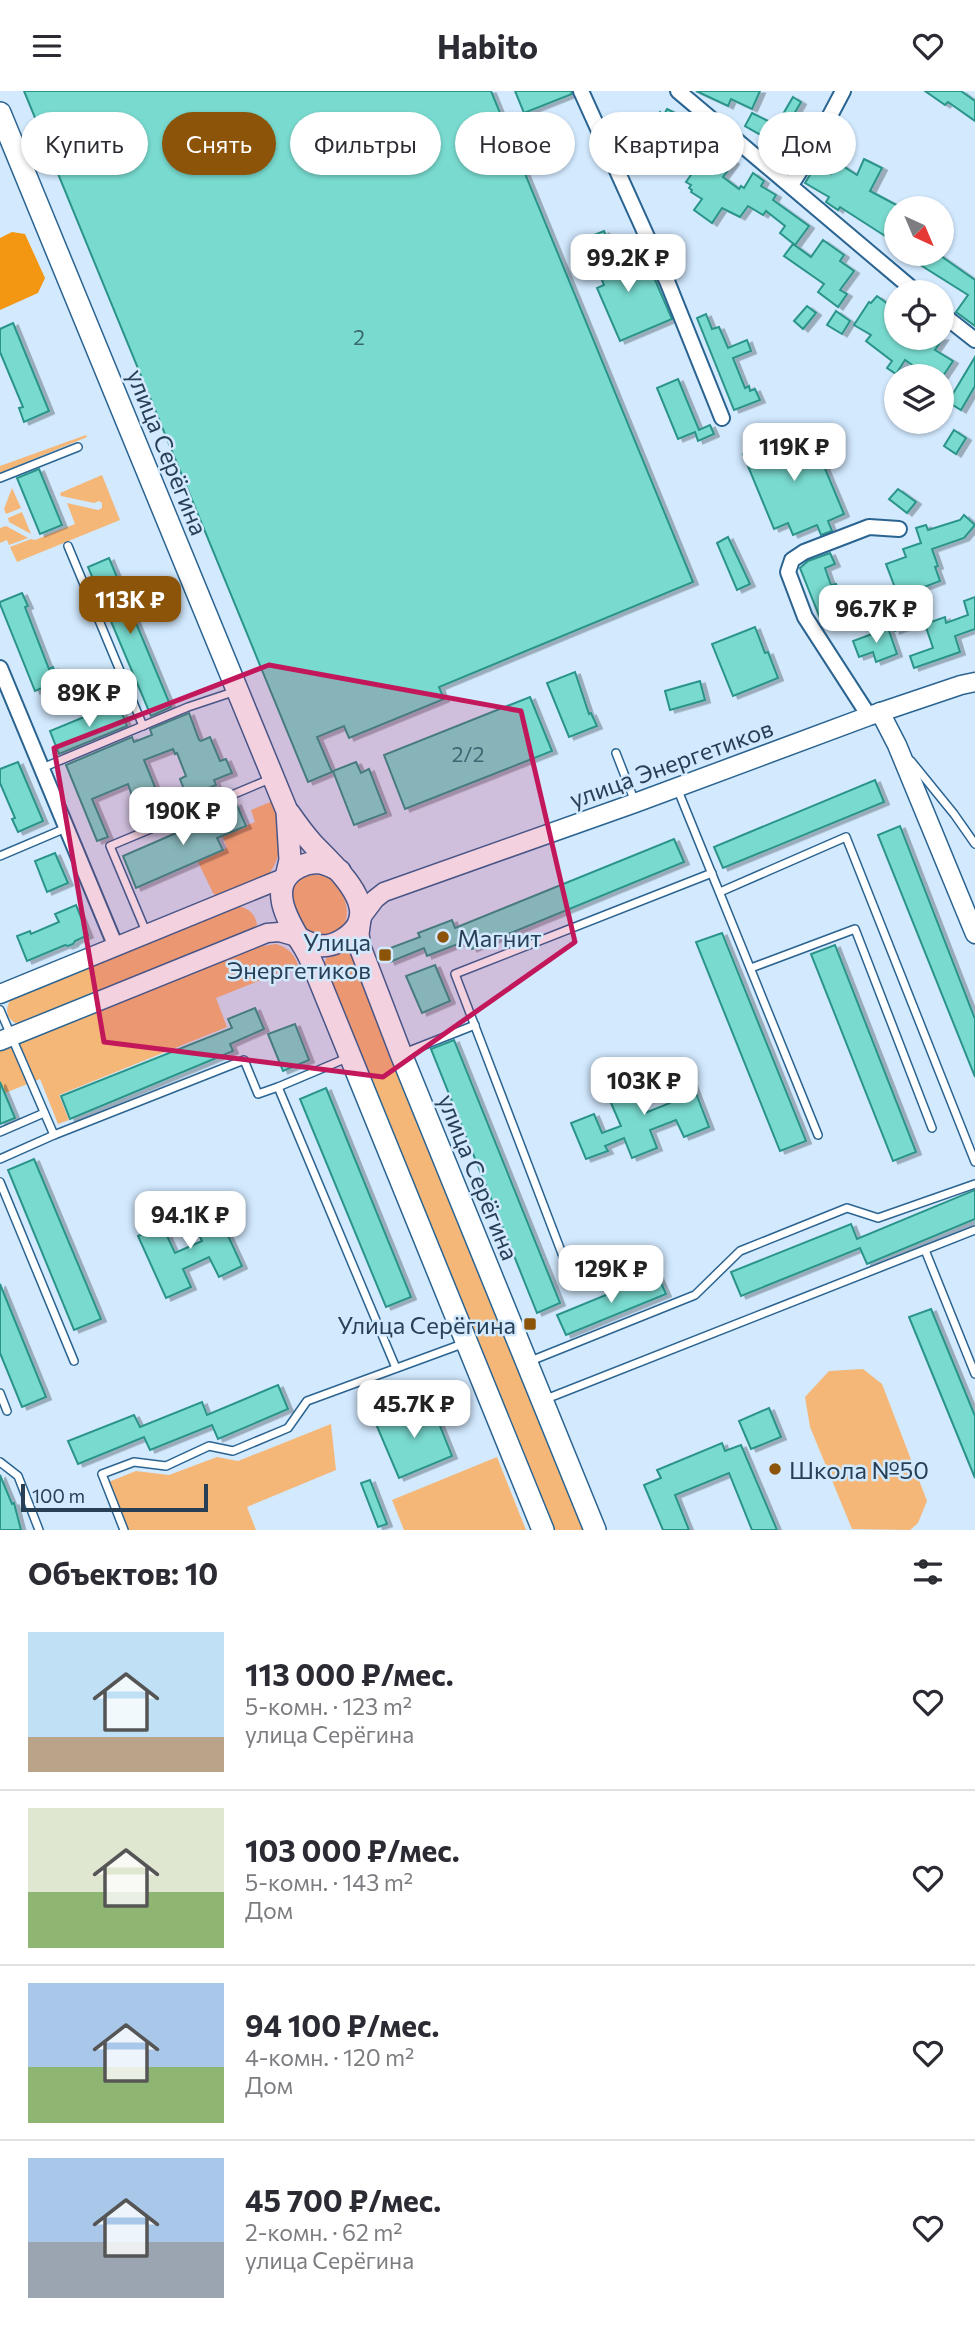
<!DOCTYPE html>
<html lang="ru">
<meta charset="utf-8">
<style>
:root{--surface:#fff;--page:#f2f2f3;--text:#2b2b33;--muted:#7c7c81;--line:#e1e1e2;--accent:#8c5408}
body{margin:0;font-family:Commissioner,sans-serif;background:var(--page);color:var(--text);height:100vh;display:flex;flex-direction:column;font-size:26px;white-space:nowrap}
*{box-sizing:border-box;margin:0}
p{font-size:23px;color:var(--muted)}
.icon{flex:none;width:38px;height:38px;fill:none;stroke:currentColor;stroke-width:2;stroke-linecap:round;stroke-linejoin:round}
.map{position:relative;height:1439px;overflow:hidden}
.panel{display:flex;flex-direction:column;background:var(--surface);flex:1}
.panel>*{flex:none}
.top-card{position:absolute;left:21px;top:21px;width:934px;height:63px;display:flex;gap:14px}
.needle{width:46px;rotate:136deg}
.buttons{position:absolute;left:884px;top:105px;display:grid;gap:14px}
.buttons a{display:grid;place-items:center;width:70px;height:70px;border-radius:50%;background:var(--surface);box-shadow:0 2px 5px #0004;font-size:35px}
.scale{position:absolute;left:21px;bottom:18px;width:187px;box-sizing:border-box;padding-left:7px;border:4px solid #284055;border-top:0;font-size:19px;line-height:24px;white-space:nowrap;color:#284055;-webkit-text-stroke:5px #d2e9fe;paint-order:stroke}
.price{position:absolute;translate:-50% -60px;padding:0 16px;border-radius:14px;background:#fff;color:#222;font-size:23px;line-height:46px;filter:drop-shadow(0 2px 4px #0008)}
.price::after{content:'';position:absolute;left:50%;top:42px;width:21px;height:16px;margin-left:-10px;background:inherit;clip-path:polygon(0 0,100% 0,50% 100%)}
.price.selected{background:var(--accent);color:#fff}
ul{padding:0;list-style:none}
li{display:flex;align-items:center;gap:21px;height:175px;padding:0 28px}
li+li{border-top:2px solid var(--line)}
li span{display:grid;place-items:center;flex:none;width:196px;height:140px;border-radius:0px;color:#555}
li>.icon{margin-inline-start:auto}
span .icon{width:84px;height:84px;fill:#fffc;stroke-width:1}
li b{font-size:30px}
h2{display:flex;justify-content:space-between;align-items:center;height:84px;padding:0 28px;font-size:30px}
.chip{padding:0 24px;border-radius:32px;background:var(--surface);box-shadow:0 2px 5px #0004;font-size:24px;line-height:63px}
.chip.selected{background:var(--accent);color:#fff}
header{display:flex;justify-content:space-between;align-items:center;height:91px;padding:0 28px;background:var(--surface);font-size:32px;font-weight:700}
.map>svg:first-child{display:block}
.green{fill:#f5b777}
.forest{fill:#f39612}
.building{fill:#79dbd0;stroke:#2b948a;stroke-width:2;filter:url(#shadow)}
.lines{fill:none;stroke-linecap:round;stroke-linejoin:round}
.service-casing{stroke:#2b6491;stroke-width:10}
.minor-casing{stroke:#2b6491;stroke-width:18}
.tertiary-casing{stroke:#2b6491;stroke-width:21}
.secondary-casing{stroke:#2b6491;stroke-width:24}
.service{stroke:#fff;stroke-width:7}
.minor{stroke:#fff;stroke-width:14}
.tertiary{stroke:#fff;stroke-width:18}
.secondary{stroke:#fff;stroke-width:21}
.marked{fill:#c2185b;fill-opacity:0.2;stroke:#c2185b;stroke-width:5;stroke-linejoin:round}
.poi-dot{fill:#8c5408;stroke:#d2e9fe;stroke-width:2.5}
.labels{text-anchor:middle;dominant-baseline:central;stroke-width:5;stroke-linejoin:round;paint-order:stroke}
.number-label{font-size:21px;fill:#3c6774}
.street-label{font-size:24px;fill:#284055;stroke:#d2e9fe}
.poi-label{font-size:24px;fill:#284055;stroke:#d2e9fe;text-anchor:start}
</style>
<header><svg class="icon" aria-label="menu" viewBox="0 0 24 24"><path d="M4 6h16M4 12h16M4 18h16"/></svg>Habito<svg class="icon" aria-label="heart" viewBox="0 0 24 24"><path d="M12 20l-8-8c-3-5 5-10 8-4 3-6 11-1 8 4z"/></svg></header>
<div class="map">
<svg width="975" height="1439" viewBox="0 0 975 1439">
<defs>
<filter id="shadow"><feDropShadow dx="5" dy="2.5" stdDeviation="0" flood-color="#0004"/></filter>
</defs>
<rect width="100%" height="100%" fill="#d2e9fe"/>
<g class="green">
<polygon points="86,344 87,346 0,382 0,375"/>
<polygon points="102,384 120,429 17,471 10,456 31,448 35,449 75,433 67,412 98,419 102,417 102,412 99,410 94,412 61,405 60,402"/>
<polygon points="12,397 21,417 6,423 4,418"/>
<polygon points="22,421 31,443 9,431 8,427"/>
<polygon points="6,435 28,447 9,454 7,449 0,452 0,437"/>
<path d="M275,709c9,23 10,67 -15,81 -13,7 -29,10 -43,15l-4,-3 -15,-31 29,-14 -14,-35 10,-4 10,22 22,-9 -4,-12z"/>
<path d="M313,784c1,0 9,0 11,1 21,7 35,50 8,58 -5,2 -11,3 -16,2 -5,-2 -10,-6 -15,-8l-10,-34c4,-11 9,-17 22,-19z"/>
<path d="M235,815c12,1 21,7 22,20l-3,4 -233,95c-13,-3 -18,-14 -10,-26z"/>
<path d="M276,853c12,4 18,9 22,21l-82,33 11,29 -168,68 10,25 -11,4 -18,-45 -40,16v-44l257,-104z"/>
<polygon points="340,858 352,863 588,1439 552,1439 323,876 328,863"/>
<polygon points="863,1278 882,1293 927,1410 918,1432 910,1439 852,1438 810,1336 805,1306 829,1280"/>
<polygon points="331,1333 336,1379 247,1416 256,1439 125,1439 106,1392 136,1380 169,1384 217,1366 238,1370"/>
<polygon points="497,1366 526,1439 404,1439 392,1409"/>
</g>
<polygon class="forest" points="12,141 25,143 45,187 38,202 0,219 0,147"/>
<g class="building">
<polygon points="24,0 491,0 693,491 439,596 444,608 349,647 344,635 317,646 332,681 308,691"/>
<polygon points="515,0 571,0 572,3 524,22"/>
<polygon points="696,0 760,0 752,18 731,8 728,15"/>
<polygon points="925,0 961,0 975,10 975,30 948,11 945,14"/>
<polygon points="793,6 801,11 787,35 779,30"/>
<polygon points="667,18 683,26 666,57 651,49 659,34 654,32 660,21 664,24"/>
<polygon points="752,22 768,30 761,44 745,35"/>
<polygon points="703,41 712,47 708,53 734,71 723,86 739,98 741,95 744,97 753,82 764,90 761,95 776,104 773,109 809,135 795,154 780,142 785,135 766,120 763,124 748,115 740,126 722,117 712,132 694,119 702,108 691,101 692,99 689,97 691,94 686,91 693,81 682,74"/>
<polygon points="864,68 882,77 870,100 902,117 894,117 889,127 896,132 896,152 840,116 838,119 826,111 829,106 805,92 816,74 831,83 838,72 857,84"/>
<polygon points="604,140 623,186 649,175 672,228 620,250 597,197 604,194 588,155 597,151 594,144"/>
<polygon points="823,149 844,164 840,170 854,180 840,199 847,203 838,216 818,201 824,193 784,165 793,153 811,166"/>
<polygon points="903,163 938,163 975,189 975,235 956,221 968,204"/>
<polygon points="896,202 896,247 943,247 935,259 953,270 943,285 928,285 905,269 896,283 887,277 892,270 866,250 871,244 854,234 869,211 871,212 877,205 888,213"/>
<polygon points="807,215 816,222 803,238 794,230"/>
<polygon points="836,220 850,230 842,243 827,234"/>
<polygon points="706,223 712,238 719,236 728,257 747,249 751,260 733,267 745,297 749,295 750,300 755,298 760,309 734,319 697,227"/>
<polygon points="13,232 49,320 24,331 19,317 23,316 0,261 0,238"/>
<polygon points="975,266 975,295 961,319 948,311"/>
<polygon points="678,288 699,339 710,334 714,343 698,350 695,341 678,348 657,297"/>
<polygon points="808,337 844,423 828,430 832,440 821,444 817,434 793,444 788,432 774,438 743,363 775,350 772,342 783,338 786,346"/>
<polygon points="954,339 966,347 956,363 944,355"/>
<polygon points="39,378 62,434 40,443 17,387"/>
<polygon points="898,398 916,411 907,422 889,408"/>
<polygon points="964,424 975,434 964,447 932,458 938,475 935,476 940,490 911,501 922,530 895,540 884,507 897,502 886,473 906,466 903,458 921,452 916,437 926,434 928,439 960,429"/>
<polygon points="728,446 750,493 737,499 717,452"/>
<polygon points="830,462 835,473 825,477 831,494 836,493 842,509 831,514 836,526 822,532 800,477 808,470"/>
<polygon points="109,467 171,616 151,625 88,476"/>
<polygon points="22,502 28,515 25,516 49,578 53,576 59,590 35,600 0,513 0,511"/>
<polygon points="975,506 975,538 955,545 960,561 914,577 910,565 933,557 925,533 945,526 946,532 968,524 964,510"/>
<polygon points="755,536 765,562 768,561 778,587 733,605 712,553"/>
<polygon points="888,537 897,563 876,571 873,561 859,566 853,550"/>
<polygon points="575,581 589,623 591,622 597,635 569,646 547,592"/>
<polygon points="700,590 705,609 670,619 665,600"/>
<polygon points="530,606 552,660 405,718 384,664"/>
<polygon points="118,612 127,635 59,663 50,640"/>
<polygon points="189,622 199,649 201,650 210,646 220,670 226,668 232,682 214,689 216,694 187,706 180,688 186,685 177,662 175,663 173,658 144,669 155,696 132,705 128,693 92,708 108,746 97,750 66,674 132,646 134,651 152,644 150,638"/>
<polygon points="18,671 43,730 18,741 12,728 15,727 0,692 0,678"/>
<polygon points="356,671 361,682 369,678 386,722 354,734 333,680"/>
<polygon points="875,689 884,711 723,777 714,756"/>
<polygon points="236,712 246,735 217,747 223,759 136,797 123,765 183,739"/>
<polygon points="900,735 975,928 975,986 878,744"/>
<polygon points="674,748 684,771 472,858 468,849 427,865 424,857 390,871 385,859 420,846 418,842 452,829 455,837"/>
<polygon points="55,762 68,792 47,801 35,770"/>
<polygon points="76,814 88,844 75,850 73,853 68,855 65,854 27,870 17,845 30,840 31,843 59,831 55,823"/>
<polygon points="722,842 806,1050 780,1060 696,851"/>
<polygon points="835,854 916,1061 893,1070 811,863"/>
<polygon points="435,874 450,910 422,922 406,885"/>
<polygon points="255,917 264,938 230,953 233,960 70,1028 61,1005 232,937 228,928"/>
<polygon points="295,933 309,969 283,980 268,943"/>
<polygon points="454,949 560,1212 537,1222 431,958"/>
<polygon points="685,974 709,1036 684,1046 676,1029 650,1039 657,1057 632,1067 624,1047 605,1055 608,1060 586,1068 571,1032 594,1023 602,1042 621,1035 608,1005 633,995 645,1022 670,1012 659,984"/>
<polygon points="0,991 15,1027 0,1033"/>
<polygon points="326,997 411,1206 386,1216 300,1008"/>
<polygon points="34,1068 101,1228 74,1239 8,1079"/>
<polygon points="975,1099 975,1128 867,1173 860,1157 741,1205 731,1181 851,1133 857,1148"/>
<polygon points="213,1112 242,1175 219,1186 209,1166 183,1178 191,1196 166,1207 138,1145 162,1134 175,1162 202,1150 189,1123"/>
<polygon points="657,1183 666,1203 566,1244 557,1224"/>
<polygon points="0,1193 46,1306 22,1316 0,1262"/>
<polygon points="931,1218 975,1325 975,1387 909,1226"/>
<polygon points="278,1294 288,1318 218,1348 212,1334 150,1359 144,1346 78,1373 68,1350 134,1324 140,1336 202,1311 207,1324"/>
<polygon points="430,1310 452,1365 399,1387 376,1333"/>
<polygon points="769,1317 781,1346 751,1358 739,1330"/>
<polygon points="722,1352 725,1360 741,1354 777,1439 752,1439 729,1382 675,1404 689,1439 663,1439 644,1394 661,1387 657,1379"/>
<polygon points="0,1384 12,1413 14,1412 21,1439 0,1439"/>
<polygon points="370,1389 387,1433 378,1436 361,1392"/>
</g>
<g class="lines">
<defs>
<g id="service">
<polyline points="0,387 78,356"/>
<polyline points="68,455 143,635"/>
<polyline points="616,662 635,711"/>
<polyline points="911,670 954,723 975,753"/>
<polyline points="42,677 188,616 236,600"/>
<polyline points="677,697 818,1044"/>
<polyline points="0,765 66,737"/>
<polyline points="720,801 846,746 975,1071"/>
<polyline points="147,843 110,755 270,688"/>
<polyline points="751,877 855,838 932,1037"/>
<polyline points="0,919 54,1044"/>
<polyline points="404,962 475,934"/>
<polyline points="347,967 278,996 396,1277"/>
<polyline points="0,1041 44,1022"/>
<polyline points="0,1068 54,1044 244,969 258,1003 278,996"/>
<polyline points="0,1091 74,1270"/>
<polyline points="925,1159 975,1283"/>
<polyline points="574,1194 455,883 712,782"/>
<polyline points="528,1271 695,1204 740,1160 847,1117 878,1127 975,1093"/>
<polyline points="0,1302 7,1320"/>
<polyline points="546,1308 975,1139"/>
<polyline points="0,1371 18,1385 39,1439"/>
<polyline points="124,1439 102,1383 134,1371 166,1375 209,1355 233,1360 288,1337 307,1310 465,1252"/>
</g>
<g id="minor">
<polyline points="581,0 667,190 722,327"/>
<polyline points="678,0 916,201"/>
<polyline points="791,94 805,72 843,0"/>
<polyline points="942,223 975,249"/>
<polyline points="0,577 116,856"/>
<polyline points="869,625 805,526 788,481 792,469 804,461 869,436 899,438"/>
</g>
<g id="tertiary">
<polyline points="880,621 897,654 975,843"/>
<polyline points="360,828 375,808 384,801 635,712 869,625 961,594 975,591"/>
<polyline points="0,903 286,786"/>
<polyline points="0,950 267,842 279,841 297,846"/>
</g>
<g id="secondary">
<polyline points="0,22 287,720 290,769 286,786"/>
<path d="M289,722c7,10 15,21 23,30 21,23 78,69 30,97 -17,10 -29,6 -45,-3"/>
<path d="M340,780c-15,-8 -25,-12 -41,-4 -35,18 -9,57 5,80 6,10 10,20 14,30l225,553"/>
<polyline points="360,828 358,843 360,856 401,963 595,1439"/>
</g>
</defs>
<use href="#service" class="service-casing"/>
<use href="#minor" class="minor-casing"/>
<use href="#tertiary" class="tertiary-casing"/>
<use href="#secondary" class="secondary-casing"/>
<use href="#service" class="service"/>
<use href="#minor" class="minor"/>
<use href="#tertiary" class="tertiary"/>
<use href="#secondary" class="secondary"/>
</g>
<path class="marked" d="M269,574l252,46 54,231 -192,135 -279,-35 -50,-294z"/>
<g class="poi-dot">
<circle cx="443" cy="846" r="7"/>
<rect x="378" y="857" width="14" height="14" rx="3.5"/>
<rect x="523" y="1226" width="14" height="14" rx="3.5"/>
<circle cx="775" cy="1378" r="7"/>
</g>
<g class="labels">
<g class="number-label">
<text x="359" y="245">2</text>
<text x="468" y="662">2/2</text>
</g>
<g class="street-label">
<text transform="translate(168 361) rotate(68)">улица Серёгина</text>
<text transform="translate(671 672) rotate(-20)">улица Энергетиков</text>
<text transform="translate(479 1086) rotate(68)">улица Серёгина</text>
</g>
<g class="poi-label">
<text x="457" y="846">Магнит</text>
<text x="371" y="850" text-anchor="end">Улица<tspan x="371" dy="28">Энергетиков</tspan></text>
<text x="516" y="1233" text-anchor="end">Улица Серёгина</text>
<text x="789" y="1378">Школа №50</text>
</g>
</g>
</svg>
<div class="buttons">
<a><svg class="needle" viewBox="-14 -14 28 28"><path d="M0-13l5 13h-10z" fill="#e53935"/><path d="M0 13l5-13h-10z" fill="#7c7c81"/></svg></a>
<a><svg class="icon" aria-label="locate" viewBox="0 0 24 24"><circle cx="12" cy="12" r="6"/><path d="M12 2v4M12 18v4M2 12h4M18 12h4"/></svg></a>
<a><svg class="icon" aria-label="layers" viewBox="0 0 24 24"><path d="M12 4l9 5-9 5-9-5zM3 14l9 5 9-5"/></svg></a>
</div>
<div class="scale">100 m</div>
<b class="price" style="left:628px;top:203px">99.2K ₽</b>
<b class="price" style="left:794px;top:392px">119K ₽</b>
<b class="price selected" style="left:130px;top:545px">113K ₽</b>
<b class="price" style="left:876px;top:554px">96.7K ₽</b>
<b class="price" style="left:89px;top:638px">89K ₽</b>
<b class="price" style="left:183px;top:756px">190K ₽</b>
<b class="price" style="left:644px;top:1026px">103K ₽</b>
<b class="price" style="left:190px;top:1160px">94.1K ₽</b>
<b class="price" style="left:611px;top:1214px">129K ₽</b>
<b class="price" style="left:414px;top:1349px">45.7K ₽</b>
<div class="top-card">
<a class="chip">Купить</a>
<a class="chip selected">Снять</a>
<a class="chip">Фильтры</a>
<a class="chip">Новое</a>
<a class="chip">Квартира</a>
<a class="chip">Дом</a>
</div>
</div>
<section class="panel">
<h2>Объектов: 10<svg class="icon" aria-label="filters" viewBox="0 0 24 24"><path d="M4 7h16M4 17h16"/><circle cx="9" cy="7" r="2"/><circle cx="15" cy="17" r="2"/></svg></h2>
<ul>
<li><span style="background:linear-gradient(#bfe0f5 75%,#b9a48a 0)"><svg class="icon" aria-label="home" viewBox="0 0 24 24"><path d="M3 11l9-7 9 7M6 9v11h12V9"/></svg></span><div><b>113 000 ₽/мес.</b><p>5-комн. · 123 m²</p><p>улица Серёгина</p></div><svg class="icon" aria-label="heart" viewBox="0 0 24 24"><path d="M12 20l-8-8c-3-5 5-10 8-4 3-6 11-1 8 4z"/></svg></li>
<li><span style="background:linear-gradient(#dfe7d0 60%,#8fb573 0)"><svg class="icon" aria-label="home" viewBox="0 0 24 24"><path d="M3 11l9-7 9 7M6 9v11h12V9"/></svg></span><div><b>103 000 ₽/мес.</b><p>5-комн. · 143 m²</p><p>Дом</p></div><svg class="icon" aria-label="heart" viewBox="0 0 24 24"><path d="M12 20l-8-8c-3-5 5-10 8-4 3-6 11-1 8 4z"/></svg></li>
<li><span style="background:linear-gradient(#a9c7e8 60%,#8fb573 0)"><svg class="icon" aria-label="home" viewBox="0 0 24 24"><path d="M3 11l9-7 9 7M6 9v11h12V9"/></svg></span><div><b>94 100 ₽/мес.</b><p>4-комн. · 120 m²</p><p>Дом</p></div><svg class="icon" aria-label="heart" viewBox="0 0 24 24"><path d="M12 20l-8-8c-3-5 5-10 8-4 3-6 11-1 8 4z"/></svg></li>
<li><span style="background:linear-gradient(#a9c7e8 60%,#9aa5b1 0)"><svg class="icon" aria-label="home" viewBox="0 0 24 24"><path d="M3 11l9-7 9 7M6 9v11h12V9"/></svg></span><div><b>45 700 ₽/мес.</b><p>2-комн. · 62 m²</p><p>улица Серёгина</p></div><svg class="icon" aria-label="heart" viewBox="0 0 24 24"><path d="M12 20l-8-8c-3-5 5-10 8-4 3-6 11-1 8 4z"/></svg></li>
</ul>
</section>
